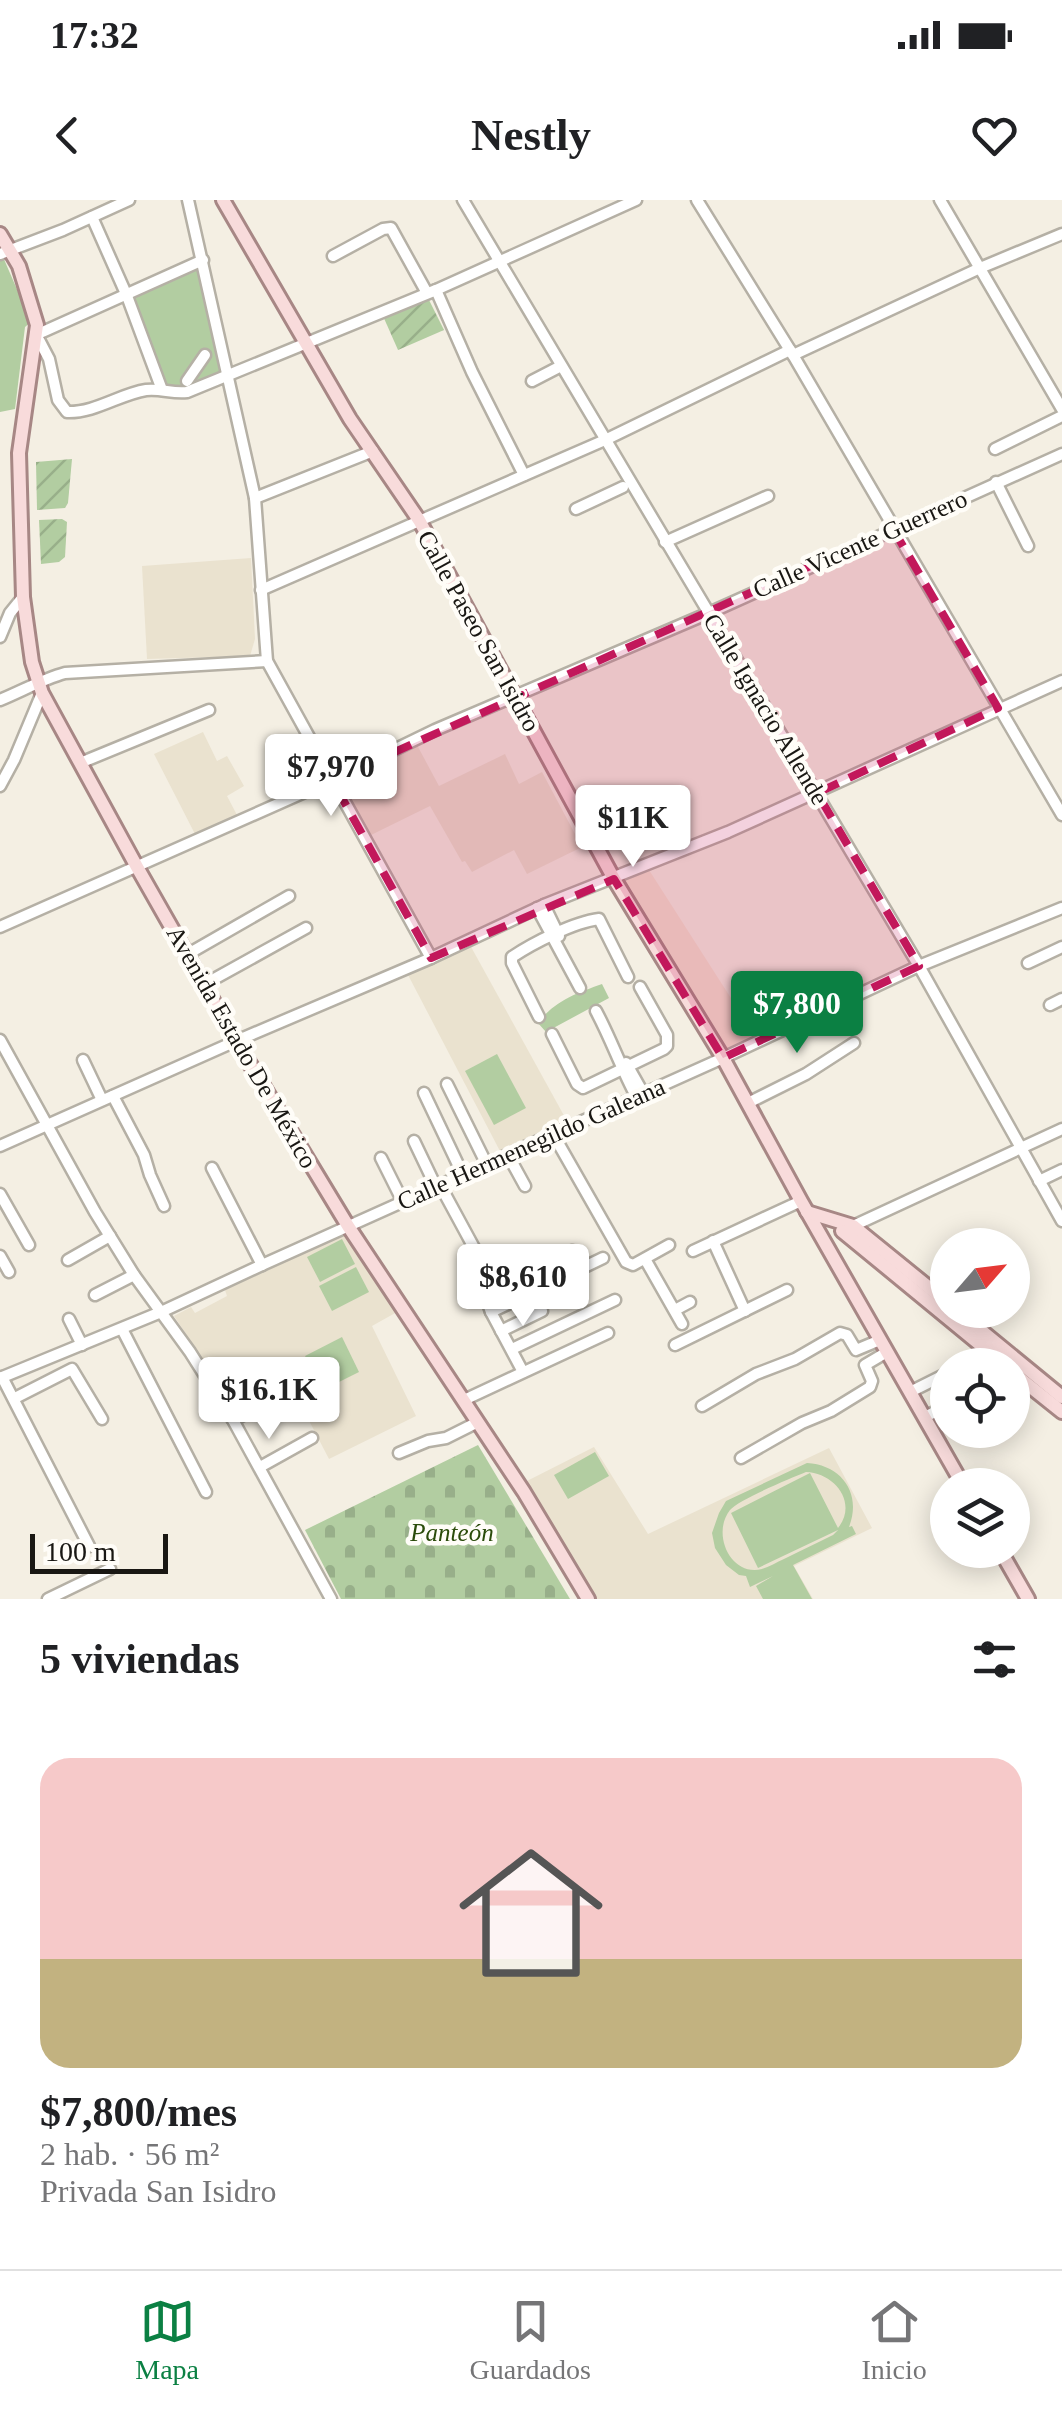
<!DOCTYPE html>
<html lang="es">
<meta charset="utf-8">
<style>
:root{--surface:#fff;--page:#f6f6f6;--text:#202124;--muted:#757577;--line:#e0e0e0;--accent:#0b8043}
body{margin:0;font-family:"Times New Roman",serif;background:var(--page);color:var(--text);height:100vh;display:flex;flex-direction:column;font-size:38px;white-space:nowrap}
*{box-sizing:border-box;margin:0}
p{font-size:32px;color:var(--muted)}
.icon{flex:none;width:55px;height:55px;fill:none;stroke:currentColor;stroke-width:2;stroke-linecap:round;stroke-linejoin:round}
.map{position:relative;height:1399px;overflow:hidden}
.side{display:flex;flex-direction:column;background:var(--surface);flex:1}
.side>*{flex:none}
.needle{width:65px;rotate:62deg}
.tools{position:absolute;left:930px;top:1028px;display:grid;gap:20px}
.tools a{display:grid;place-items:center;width:100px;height:100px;border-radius:50%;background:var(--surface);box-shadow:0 5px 25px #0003;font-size:50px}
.scale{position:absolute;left:30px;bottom:25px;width:138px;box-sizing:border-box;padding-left:10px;border:5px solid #191713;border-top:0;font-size:28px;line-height:35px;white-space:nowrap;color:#191713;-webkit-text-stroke:8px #fffdf8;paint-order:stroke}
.price{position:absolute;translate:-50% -85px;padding:0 22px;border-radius:10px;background:#fff;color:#222;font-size:32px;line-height:65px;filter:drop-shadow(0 2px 5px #0008)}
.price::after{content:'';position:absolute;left:50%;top:60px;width:30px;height:22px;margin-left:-15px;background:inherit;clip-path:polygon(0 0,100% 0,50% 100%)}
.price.selected{background:var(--accent);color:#fff}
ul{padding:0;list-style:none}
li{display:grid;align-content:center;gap:20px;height:530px;padding:0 40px}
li+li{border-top:2px solid var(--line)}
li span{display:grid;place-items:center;height:310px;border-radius:30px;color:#555}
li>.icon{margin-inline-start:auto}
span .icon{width:180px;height:180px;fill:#fffc;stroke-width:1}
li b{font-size:42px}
h2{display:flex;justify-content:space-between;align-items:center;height:120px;padding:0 40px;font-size:42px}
.status{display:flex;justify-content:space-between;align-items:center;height:70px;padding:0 50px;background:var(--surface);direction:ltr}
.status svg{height:28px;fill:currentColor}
header{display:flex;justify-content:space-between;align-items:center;height:130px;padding:0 40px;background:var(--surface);font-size:45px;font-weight:600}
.menu{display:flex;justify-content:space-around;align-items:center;height:140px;border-top:2px solid var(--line);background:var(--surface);font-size:28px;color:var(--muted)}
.menu a{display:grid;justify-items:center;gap:5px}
.menu .selected{color:var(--accent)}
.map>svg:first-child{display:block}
.commercial{fill:#f3e3d1}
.built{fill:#eae2cf}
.green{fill:#b2cda1;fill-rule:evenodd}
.cemetery{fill:url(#cemetery-stones)}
.garden{fill:url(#garden-furrows)}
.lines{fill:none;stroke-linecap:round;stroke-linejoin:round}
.minor-casing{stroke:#b5b0a5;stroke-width:15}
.major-casing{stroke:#a78785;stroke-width:18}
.minor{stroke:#fff;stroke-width:10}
.major{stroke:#f8dbdb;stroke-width:12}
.marked{fill:#c2185b;fill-opacity:0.2;stroke:#c2185b;stroke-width:8;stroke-dasharray:20 12;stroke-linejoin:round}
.labels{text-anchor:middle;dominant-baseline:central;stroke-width:9;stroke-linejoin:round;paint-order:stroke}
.street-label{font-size:25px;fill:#191713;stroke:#fffdf8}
.park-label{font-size:25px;font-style:italic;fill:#2b4c0b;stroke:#fffdf8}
</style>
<div class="status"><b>17:32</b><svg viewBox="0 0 49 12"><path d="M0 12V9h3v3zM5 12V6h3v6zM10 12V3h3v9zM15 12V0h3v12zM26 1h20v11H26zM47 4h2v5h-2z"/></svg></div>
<header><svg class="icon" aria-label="back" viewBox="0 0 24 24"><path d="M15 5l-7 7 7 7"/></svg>Nestly<svg class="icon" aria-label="heart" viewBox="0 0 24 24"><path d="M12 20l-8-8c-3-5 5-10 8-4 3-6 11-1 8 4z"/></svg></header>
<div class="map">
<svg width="1062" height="1399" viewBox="0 0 1062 1399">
<defs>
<pattern id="cemetery-stones" width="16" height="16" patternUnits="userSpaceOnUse" patternTransform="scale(2.5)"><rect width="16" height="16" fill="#b2cda1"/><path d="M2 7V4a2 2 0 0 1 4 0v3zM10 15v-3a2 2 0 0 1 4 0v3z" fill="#98af8a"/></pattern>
<pattern id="garden-furrows" width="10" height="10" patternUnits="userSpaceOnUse" patternTransform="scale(2.5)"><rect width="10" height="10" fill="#b2cda1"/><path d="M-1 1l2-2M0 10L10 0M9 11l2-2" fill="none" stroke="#98af8a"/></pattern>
</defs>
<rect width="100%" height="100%" fill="#f4efe3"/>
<polygon class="commercial" points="649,670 736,806 760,791 774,824 724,850 621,682"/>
<g class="built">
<polygon points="251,358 255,439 250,456 147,459 142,366"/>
<polygon points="203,532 217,561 227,556 244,586 227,596 237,615 196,636 154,554"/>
<polygon points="417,545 439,586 505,554 519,584 542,572 582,647 527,674 514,650 472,672 465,661 462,662 430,606 369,636 340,581"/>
<polygon points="470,745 567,921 501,953 407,773"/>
<polygon points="345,1034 397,1112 372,1126 416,1216 329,1259 280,1165 225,1193 174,1116 191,1107 195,1113 227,1096 225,1090"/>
<polygon points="594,1247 648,1334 829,1248 872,1328 794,1366 813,1399 589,1399 523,1283"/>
</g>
<g class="green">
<polygon points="3,57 19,94 23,97 32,121 25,127 15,209 0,212 0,58"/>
<path d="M202,62l28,108c-24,10 -47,28 -70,11l-29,-85z"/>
<path d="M602,784l7,14 -63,34 -8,-9c16,-22 39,-30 64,-39z"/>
<polygon points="497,854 526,908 494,925 465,871"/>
<polygon points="342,1039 355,1064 320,1082 307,1057"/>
<polygon points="356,1067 369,1092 332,1111 319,1086"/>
<polygon points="342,1137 359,1172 325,1189 305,1156"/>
<polygon points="595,1252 609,1276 568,1299 554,1275"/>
<path d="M807,1263c35,2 55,31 42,64l3,-1 4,8 -63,31 19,34h-49l-7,-13 17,-10 -23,11 -4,-11 -7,-1 -13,-10 -11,-17 -3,-15 7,-20 7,-12zM806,1272c29,1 52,31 32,56l-28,-55 -79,40 27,55 80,-38 -5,5c-16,8 -33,16 -49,24 -7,3 -15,8 -22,10 -31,8 -51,-35 -32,-59 8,-10 61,-32 76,-38z"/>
</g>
<polygon class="cemetery" points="478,1245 570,1399 341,1399 305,1330"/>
<g class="garden">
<polygon points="428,98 444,130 398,150 383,116"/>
<polygon points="72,259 68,303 65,308 37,310 36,262"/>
<polygon points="62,319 67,322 65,357 59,362 41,364 39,320"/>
</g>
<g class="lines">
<defs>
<g id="minor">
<polyline points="188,0 255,298 267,461 431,758"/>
<polyline points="463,0 919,766 1062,1021"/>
<polyline points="697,0 793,155 1062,615"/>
<polyline points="940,0 1062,209"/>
<polyline points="92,17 127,96 162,190"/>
<polyline points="0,54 63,30 129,0"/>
<polyline points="333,56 383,29 391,28 427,93"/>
<polyline points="436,90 472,172 524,275"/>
<polyline points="38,134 203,60"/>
<path d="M37,136l12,23 9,41 9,12c28,1 53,-18 79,-22 14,-2 27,4 41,2l249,-102 200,-90"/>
<polyline points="793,155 980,68 1062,34"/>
<polyline points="187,181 205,155"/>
<polyline points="532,181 561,166"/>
<polyline points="995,249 1062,216"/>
<polyline points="996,282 1028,346"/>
<polyline points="255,298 373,251"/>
<polyline points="576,309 623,287"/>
<polyline points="665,342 768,296"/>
<polyline points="261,390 605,240 790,150"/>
<polyline points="0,437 10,413 23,397"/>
<path d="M0,500c22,-9 43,-21 65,-27l202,-12"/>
<polyline points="80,563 209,510"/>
<polyline points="0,586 14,560 42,493"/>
<polyline points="544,705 559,736"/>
<polyline points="537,708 580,788"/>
<polyline points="0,727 332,580 435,530 709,413 1062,254"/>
<polyline points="188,754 289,696"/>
<polyline points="1028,763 1062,747"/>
<polyline points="205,784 306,728"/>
<polyline points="1050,805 1062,799"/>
<path d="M596,811c15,28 25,57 40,85"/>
<path d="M539,817l-27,-54v-6c21,-14 62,-35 87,-38l29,58"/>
<polyline points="552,834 577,884 583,888 664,849 667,846 667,835 640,787"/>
<polyline points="0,840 95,1012 134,1075 190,1152 233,1220 331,1399"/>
<polyline points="83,860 102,900"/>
<polyline points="626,863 643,893"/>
<polyline points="447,884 487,965"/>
<polyline points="424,893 463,975"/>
<polyline points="113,896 144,955 150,975 164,1006"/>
<polyline points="748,903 806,874 854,843"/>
<polyline points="553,934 626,1062 633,1065 669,1045"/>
<polyline points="414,941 436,987"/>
<polyline points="0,946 236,841 431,758 544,705 728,632 1062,481"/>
<polyline points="508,955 525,986"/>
<polyline points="381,958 403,1002"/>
<polyline points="212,968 262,1065"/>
<polyline points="1039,981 1062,970"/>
<polyline points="440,985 479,1057"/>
<polyline points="0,994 29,1045"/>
<polyline points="853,1026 1062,929"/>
<polyline points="713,1041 745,1111"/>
<polyline points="693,1051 801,1001"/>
<polyline points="0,1056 9,1072"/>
<polyline points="645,1059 682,1124"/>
<polyline points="68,1060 110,1036"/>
<polyline points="95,1095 134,1075"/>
<polyline points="675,1110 690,1102"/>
<polyline points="491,1112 603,1058"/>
<polyline points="69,1119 82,1145"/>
<polyline points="122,1129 206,1292"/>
<polyline points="501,1131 542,1111"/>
<polyline points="675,1145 787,1090"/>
<polyline points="512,1149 615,1100"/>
<polyline points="962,1165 964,1164"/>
<polyline points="523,1172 491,1112 485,1095 572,1051"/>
<polyline points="2,1177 89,1346"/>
<polyline points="0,1178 161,1112 262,1065 723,858 919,766 1062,708"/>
<polyline points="910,1192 948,1173"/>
<polyline points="15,1198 72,1169 102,1219"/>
<polyline points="464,1200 608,1133"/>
<polyline points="702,1206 756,1174 795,1159 840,1133 847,1135 856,1150 880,1140"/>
<polyline points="925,1217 948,1205"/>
<polyline points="233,1220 289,1192"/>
<polyline points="399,1253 428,1241 446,1238 478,1222"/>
<polyline points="741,1258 802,1223 831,1211 870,1187 872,1181 865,1165 887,1152"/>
<polyline points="260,1267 312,1238"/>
<polyline points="48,1399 110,1369"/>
</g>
<g id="major">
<polyline points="223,0 350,219 419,320 614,679 723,858 801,1001 963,1285"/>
<polyline points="0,34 19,66 37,125 19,253 23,397 32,462 42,493 137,667 236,841 348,1026 524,1292 588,1399"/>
<polyline points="807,1012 853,1026 948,1103"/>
<polyline points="842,1031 1005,1165"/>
<polyline points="956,1110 1062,1197"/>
<polyline points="1012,1172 1062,1212"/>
<polyline points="1000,1350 1028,1399"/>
</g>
</defs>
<use href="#minor" class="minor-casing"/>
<use href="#major" class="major-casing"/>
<use href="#minor" class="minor"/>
<use href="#major" class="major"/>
</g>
<path class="marked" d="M893,329l105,179 -181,85 102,173 -196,92 -109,-179 -183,79 -99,-178z"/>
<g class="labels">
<g class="street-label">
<text transform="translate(860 344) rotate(-24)">Calle Vicente Guerrero</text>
<text transform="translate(479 431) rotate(61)">Calle Paseo San Isidro</text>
<text transform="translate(766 509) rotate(59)">Calle Ignacio Allende</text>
<text transform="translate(242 847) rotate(60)">Avenida Estado De México</text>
<text transform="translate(531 944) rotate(-24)">Calle Hermenegildo Galeana</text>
</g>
<g class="park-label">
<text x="452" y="1332">Panteón</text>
</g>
</g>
</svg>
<div class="tools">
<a><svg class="needle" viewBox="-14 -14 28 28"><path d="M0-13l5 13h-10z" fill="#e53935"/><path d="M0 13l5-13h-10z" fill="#757577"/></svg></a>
<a><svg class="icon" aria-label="locate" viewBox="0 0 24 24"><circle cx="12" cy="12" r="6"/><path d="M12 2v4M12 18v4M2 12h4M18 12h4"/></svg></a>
<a><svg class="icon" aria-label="layers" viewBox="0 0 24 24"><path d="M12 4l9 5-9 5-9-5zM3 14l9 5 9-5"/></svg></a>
</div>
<div class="scale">100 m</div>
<b class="price" style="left:331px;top:619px">$7,970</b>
<b class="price" style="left:633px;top:670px">$11K</b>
<b class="price selected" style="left:797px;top:856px">$7,800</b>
<b class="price" style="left:523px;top:1129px">$8,610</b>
<b class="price" style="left:269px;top:1242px">$16.1K</b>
</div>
<section class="side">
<h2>5 viviendas<svg class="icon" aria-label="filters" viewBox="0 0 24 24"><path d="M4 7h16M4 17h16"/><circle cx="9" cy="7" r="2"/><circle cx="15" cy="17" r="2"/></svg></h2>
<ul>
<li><span style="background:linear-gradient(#f6c9c9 65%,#c2b280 0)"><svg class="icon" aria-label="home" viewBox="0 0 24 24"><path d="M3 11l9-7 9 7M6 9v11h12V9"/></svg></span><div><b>$7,800/mes</b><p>2 hab. · 56 m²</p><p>Privada San Isidro</p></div></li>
</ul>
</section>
<nav class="menu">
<a class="selected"><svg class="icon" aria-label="map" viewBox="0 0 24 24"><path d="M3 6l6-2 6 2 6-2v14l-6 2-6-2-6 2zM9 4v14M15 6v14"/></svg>Mapa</a>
<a><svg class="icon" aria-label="saved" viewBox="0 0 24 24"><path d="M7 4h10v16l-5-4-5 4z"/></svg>Guardados</a>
<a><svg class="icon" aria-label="home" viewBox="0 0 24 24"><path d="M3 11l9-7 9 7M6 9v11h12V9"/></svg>Inicio</a>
</nav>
